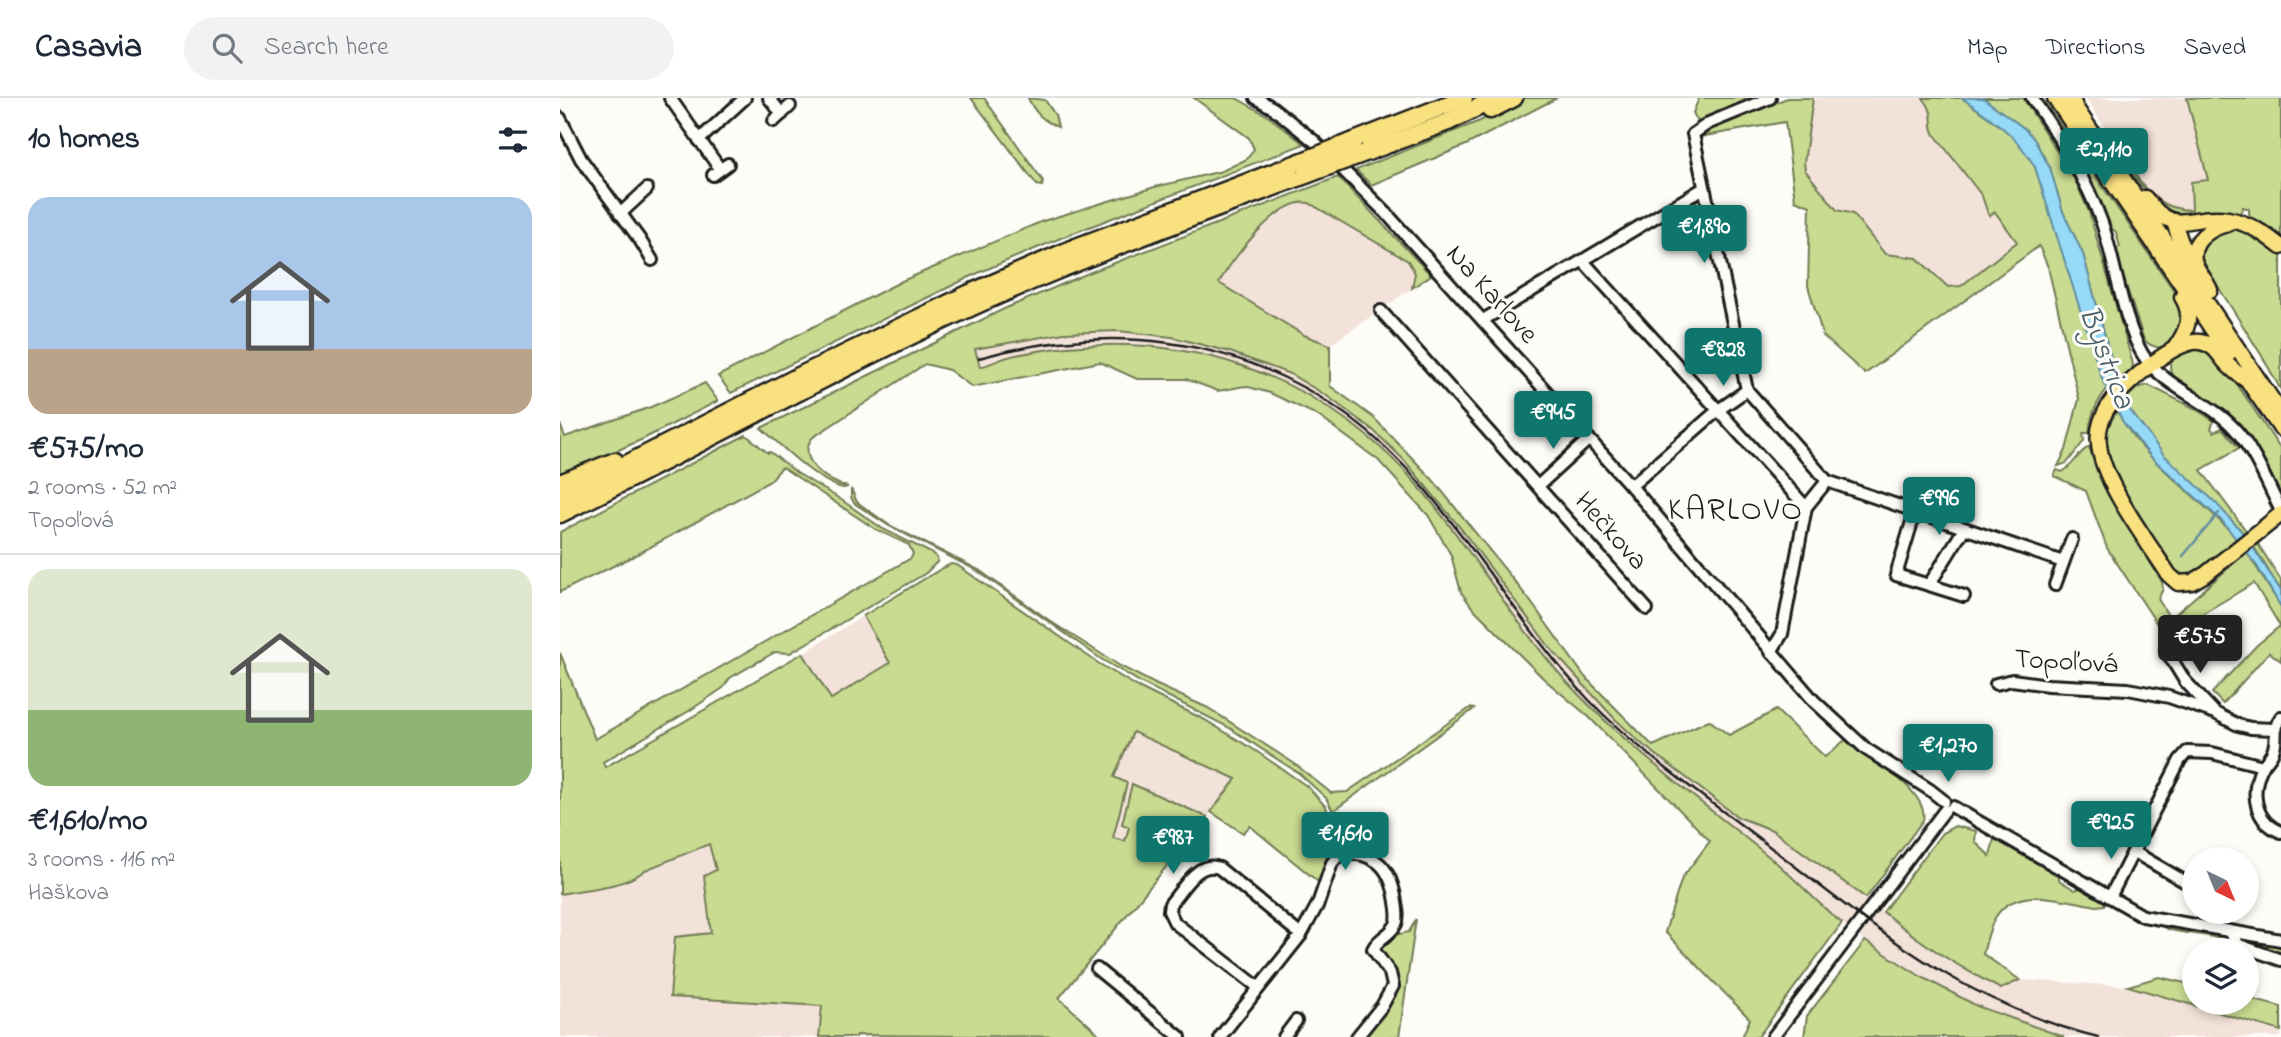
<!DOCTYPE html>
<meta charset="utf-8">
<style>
:root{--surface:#fff;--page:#f2f2f3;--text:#1f2937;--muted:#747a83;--line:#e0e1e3;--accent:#0f766e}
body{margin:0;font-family:"Indie Flower",sans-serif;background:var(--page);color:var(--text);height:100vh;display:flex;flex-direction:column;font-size:26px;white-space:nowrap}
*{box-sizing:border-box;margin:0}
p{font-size:23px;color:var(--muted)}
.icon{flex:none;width:38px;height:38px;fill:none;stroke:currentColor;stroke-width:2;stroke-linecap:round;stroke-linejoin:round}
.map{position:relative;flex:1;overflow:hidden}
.panel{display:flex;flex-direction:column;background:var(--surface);width:560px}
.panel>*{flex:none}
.needle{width:46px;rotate:137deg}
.buttons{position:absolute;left:1622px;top:749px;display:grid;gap:14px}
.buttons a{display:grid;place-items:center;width:77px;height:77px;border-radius:50%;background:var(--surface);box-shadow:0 4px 10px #0003;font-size:35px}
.price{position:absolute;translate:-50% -60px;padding:0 16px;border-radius:7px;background:var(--accent);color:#fff;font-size:23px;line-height:46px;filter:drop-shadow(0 2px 4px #0008)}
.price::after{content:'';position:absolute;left:50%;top:42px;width:21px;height:16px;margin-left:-10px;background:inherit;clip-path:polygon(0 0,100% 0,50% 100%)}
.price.current{background:#222;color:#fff}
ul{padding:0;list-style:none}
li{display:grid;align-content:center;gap:14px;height:371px;padding:0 28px}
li+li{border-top:2px solid var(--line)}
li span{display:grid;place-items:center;height:217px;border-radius:21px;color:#555}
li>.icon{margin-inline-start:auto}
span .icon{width:126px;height:126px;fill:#fffc;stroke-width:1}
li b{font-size:30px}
h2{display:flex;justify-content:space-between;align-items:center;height:84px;padding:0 28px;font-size:30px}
header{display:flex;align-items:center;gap:42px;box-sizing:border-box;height:98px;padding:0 35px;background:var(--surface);border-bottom:2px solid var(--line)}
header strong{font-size:33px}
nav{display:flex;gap:38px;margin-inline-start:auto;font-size:24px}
.search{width:490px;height:63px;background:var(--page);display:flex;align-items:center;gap:18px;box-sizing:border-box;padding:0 24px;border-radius:38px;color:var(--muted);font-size:26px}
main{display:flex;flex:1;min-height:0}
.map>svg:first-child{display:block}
.built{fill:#f3e2d9}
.green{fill:#c8db90;stroke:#727c56;stroke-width:2}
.water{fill:#96daf8;stroke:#658ea0;stroke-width:2}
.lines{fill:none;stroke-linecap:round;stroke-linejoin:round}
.stream{stroke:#658ea0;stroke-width:2.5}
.minor-casing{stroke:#1c1c1c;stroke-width:16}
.major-casing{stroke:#1c1c1c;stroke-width:19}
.highway-casing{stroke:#1c1c1c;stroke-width:21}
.minor{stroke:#fdfcf7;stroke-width:10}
.major{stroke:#fae180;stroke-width:14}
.highway{stroke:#fae180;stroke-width:16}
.rail{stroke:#1c1c1c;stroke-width:2.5}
.highway-bridge-casing{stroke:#1c1c1c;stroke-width:21;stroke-linecap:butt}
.highway-bridge{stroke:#fae180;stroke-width:16}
.labels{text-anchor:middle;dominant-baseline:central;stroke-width:6;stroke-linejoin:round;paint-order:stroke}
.street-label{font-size:28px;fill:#1c1c1c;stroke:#fdfcf7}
.water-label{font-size:30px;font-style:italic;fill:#475e69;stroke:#fdfcf7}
.quarter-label{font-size:32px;letter-spacing:2px;fill:#1c1c1c;stroke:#fdfcf7}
</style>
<header>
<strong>Casavia</strong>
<div class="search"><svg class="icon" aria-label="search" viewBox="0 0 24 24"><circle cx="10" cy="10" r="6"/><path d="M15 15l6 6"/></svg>Search here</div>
<nav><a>Map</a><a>Directions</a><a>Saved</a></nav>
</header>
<main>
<section class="panel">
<h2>10 homes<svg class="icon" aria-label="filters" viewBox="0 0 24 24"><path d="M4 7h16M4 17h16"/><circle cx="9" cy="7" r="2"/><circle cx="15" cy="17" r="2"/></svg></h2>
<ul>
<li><span style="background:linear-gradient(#a9c7e8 70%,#b9a48a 0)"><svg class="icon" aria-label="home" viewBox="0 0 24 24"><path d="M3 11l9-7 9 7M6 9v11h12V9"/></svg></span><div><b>€575/mo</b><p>2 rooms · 52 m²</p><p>Topoľová</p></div></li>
<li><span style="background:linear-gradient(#dfe7d0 65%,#8fb573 0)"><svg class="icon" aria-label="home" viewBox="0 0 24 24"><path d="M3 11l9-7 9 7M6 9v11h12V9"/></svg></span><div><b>€1,610/mo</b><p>3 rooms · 116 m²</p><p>Haškova</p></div></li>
</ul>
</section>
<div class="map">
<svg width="1721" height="939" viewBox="0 0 1721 939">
<rect width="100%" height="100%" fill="#fdfcf7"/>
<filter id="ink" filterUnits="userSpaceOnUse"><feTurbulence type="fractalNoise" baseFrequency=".0143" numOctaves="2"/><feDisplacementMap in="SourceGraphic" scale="14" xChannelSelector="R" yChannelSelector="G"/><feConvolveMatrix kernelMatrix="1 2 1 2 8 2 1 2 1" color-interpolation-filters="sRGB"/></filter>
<g filter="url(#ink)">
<g class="built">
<polygon points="1258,0 1395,0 1478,148 1392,209 1321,164 1243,72 1225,24"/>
<polygon points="1525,0 1627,0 1648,82 1631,84 1633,112 1623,112 1595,102"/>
<polygon points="742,104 749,105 848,163 855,175 852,190 770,247 744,237 659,185 679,152 699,131 726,111"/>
<polygon points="558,233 611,239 670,254 730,276 786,311 813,332 844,362 899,428 991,551 1054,620 1082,646 1178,719 1212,732 1295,792 1361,844 1393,866 1441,891 1460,882 1568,888 1721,933 1721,939 1504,939 1417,908 1362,879 1305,843 1274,819 1216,765 1078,653 1038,617 1004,580 968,535 906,448 865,396 834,362 803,334 756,303 716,281 677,265 631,253 573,246 519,248 454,257 420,270 414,251 504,235"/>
<polygon points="303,518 331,565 271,601 243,555"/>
<polygon points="573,633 677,681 647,719 572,686 563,727 569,728 564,744 553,740 567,686 554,679"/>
<polygon points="149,746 156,772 144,779 151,835 115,840 110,899 262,908 260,934 323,939 0,939 0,796 62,784 77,779 85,772"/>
</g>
<g class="green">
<polygon points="411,0 424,0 483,83 482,88 477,87"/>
<path d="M468,0l17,2 10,15 3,12c-15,-6 -23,-14 -30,-29z"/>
<polygon points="634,0 676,0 708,18 744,46 503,139 418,175 171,295 158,278 342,183 483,123 595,89 662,73 687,61 694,51 689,40"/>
<polygon points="965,0 997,0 906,47 811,87 796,72 920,23"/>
<polygon points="1139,0 1197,0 1144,23 1137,22 1133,15"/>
<path d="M1227,0h26l-9,65 1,7 32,40 16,4 32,40 32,4 31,29 13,-1 56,-44 -22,-30 -5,4 -2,-2 -6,-18 -47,-61c-8,-15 3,-18 -12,-37h39l45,33 15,15 13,21 72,222c-11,14 -16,26 -18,44h-6l1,8 -17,22 -9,3 8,-16 13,-51 -31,-132 -9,-21 -174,128 -42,-38 -15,-50 2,-80 -15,-6 -10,-78 -86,15 3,-4 40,-18 3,1z"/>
<polygon points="1423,0 1463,0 1515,82 1529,114 1573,266 1572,272 1557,283 1523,156 1503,114 1490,70 1474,41 1465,31"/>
<path d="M1480,0h2l139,203c7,21 -12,63 -37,39l-30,-91 6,-2 -4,-15 -8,-7 -23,-58z"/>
<path d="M1627,0h94v138l-29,-18 -3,-4v-5l-6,-2 -3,7c-26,-4 -51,6 -75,-5l-1,1c-17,-15 -32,-33 -42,-54l3,-5c4,6 5,14 9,21 13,23 30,38 58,38l-1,-28 17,-2z"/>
<path d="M778,79l93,98 -19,13 3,-15 -7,-12 -99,-58c-31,-6 -77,56 -90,80l85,52 26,10v41l44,32 59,62 95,118 57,79 68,69 56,-26 20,15 47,-25 49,47 20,-17c21,15 85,51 78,80l-57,78 -94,-68 -34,-13 -96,-73 -28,-26 -63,-69 -92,-123 -55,-66 -31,-30 -46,-34 -37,-22 -60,-22 -58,-15 -54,-6 -54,2 -89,16 5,18c11,-3 24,-10 36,-12 159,-33 306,15 410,140 49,60 88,127 139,185 62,68 137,122 208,180 24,20 45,44 69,63l-84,114h-16l8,-18 -85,-87 17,-54 28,-37 -121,-124 -45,-38 -72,-72 -11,-15 -10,-37 -23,-40 -50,-55 -61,-45 -47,-22 -25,-7 -27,5 -32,-12h-49l-37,-17 -128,25 -23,-17 -24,-6 -113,74c-16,22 16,45 36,49l-5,1c-26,-6 -62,-43 -82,-60l243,-119 87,-37z"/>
<path d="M1666,130c23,2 37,13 55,25v137l-19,-34 -62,-98 8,-19z"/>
<path d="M1626,250h18l19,15 58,87v50l-40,-75 -69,-50c-6,-13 2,-21 14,-27z"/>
<polygon points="145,285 158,303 83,341 0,378 0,326 5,339 91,309"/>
<path d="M1588,287l46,23 20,13 -3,7 3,4 8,-4 17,20 -38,22 46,62 -2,3c-38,-45 -96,-80 -120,-135l12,-12z"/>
<path d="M1557,313c27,53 84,85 121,129l-40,33 -9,3 -12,-4c-22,-33 -71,-93 -72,-132 0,-11 7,-20 12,-29z"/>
<path d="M186,337l22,18 2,-1 27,21 43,26 43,30 52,26 3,6 -12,12 -136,80 -15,-1 -45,26 -7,10 -34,23 -86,51 2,5 198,-114 28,46 59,-36 -27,-47 78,-47 10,-5 6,1 141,98 40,24 67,33 51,31 52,36 18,20 9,27 -13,51 -72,-59 -7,7 -32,-21 25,-33 -103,-47 -19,45 13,6 -14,55 12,3 4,-14 -7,-3 10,-40 75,33 -148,181 41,37 -2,2 -241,-2 -1,2h-37l3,-31 -152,-9 5,-60 36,-4 -7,-57 12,-6 -7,-26 -64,26c-21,18 -58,18 -85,24v-241l35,86 316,-181 2,-4 -4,-9 -34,-16 -93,-62 -12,14 -134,74 -76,37v-60z"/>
<path d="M1529,349l11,30 62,105 1,7 -5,10 11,18h3l75,-65 34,55v54l-12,-9 -46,52 -11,-11 45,-48 23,-19 -26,-43 -89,53 -58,-88 -21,-57 -32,-15 3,-6 5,2c12,-6 15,-19 27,-25z"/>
<polygon points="291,391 297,404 329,427 419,472 493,525 560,568 597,587 648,610 735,666 771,695 787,694 910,610 914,611 773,713 766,700 740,676 668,629 582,585 541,561 416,472 329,428 294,405 291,399"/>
<polygon points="1698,446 1721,482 1721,493 1694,449"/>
<path d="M1395,728l21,5 -1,11 15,14 4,-17 65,37v4l16,10 5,-2 25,13 -1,4 -7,1c-32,-5 -81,-23 -102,12 -6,10 -9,25 -12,36l37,26 -19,9c-46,-24 -77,-44 -118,-77l59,-79z"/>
<path d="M856,821l-17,118h-37l34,-44 1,-12 -19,-29c5,-16 16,-17 31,-20z"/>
<path d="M1596,825l67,11 12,12 11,4c-16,0 -17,-8 -30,-12 -19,-6 -44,-3 -60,-15z"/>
<polygon points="1675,838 1721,846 1721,859 1680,843"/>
<polygon points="1305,843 1360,878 1417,908 1504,939 1244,939 1247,918"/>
<polygon points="1599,879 1634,887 1634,905 1687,905 1687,900 1721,909 1721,933 1568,888"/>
</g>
<path class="water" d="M1402,0h21l42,31 9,10 16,29 13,44 20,42 34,127 13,29 34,45 51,47 30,33 36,56v16l-24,-41 -35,-45 -70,-63 -29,-36 -21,-43 -67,-212c-20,-34 -42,-47 -73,-69z"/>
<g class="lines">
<polyline class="stream" points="1623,458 1659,415"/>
<defs>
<g id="minor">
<polyline points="110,0 160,71"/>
<polyline points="209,0 222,16"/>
<polyline points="696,0 713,10 754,43 827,116 1071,388 1254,603 1306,651 1370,692 1384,703"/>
<polyline points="1210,0 1149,25 1133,36 1187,292 1267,383 1503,464"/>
<path d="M1472,0c27,39 54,80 70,125 13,38 21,99 41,132 22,33 65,45 91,73 19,20 34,57 47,83"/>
<polyline points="0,20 21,61 80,142 92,162"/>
<polyline points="214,23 230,8"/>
<polyline points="139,42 185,0"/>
<polyline points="153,77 168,66"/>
<polyline points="60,116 87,91"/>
<polyline points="1023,163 1246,409"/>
<polyline points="821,213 1087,511"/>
<polyline points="923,222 1144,90"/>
<polyline points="978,388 1029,341"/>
<polyline points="1071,388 1157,313 1187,292"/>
<polyline points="1355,414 1336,477 1369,487 1404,431"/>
<polyline points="1369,487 1404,498"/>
<polyline points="1495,487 1512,441"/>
<polyline points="1606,552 1625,583 1653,613"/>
<polyline points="1211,554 1222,536 1246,409 1267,383"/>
<polyline points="1436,586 1452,582 1488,587 1568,591 1609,599 1655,615 1678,627 1691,630 1714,631"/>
<path d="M1721,619c-9,12 -3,19 -7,31 -1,7 -8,13 -12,19 -12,25 -8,54 19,65"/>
<polyline points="1393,709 1583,818 1721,842"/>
<polyline points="1574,754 1634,789"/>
<polyline points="1550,799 1620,662 1627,654 1652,655 1703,668"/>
<polyline points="1669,834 1679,847 1721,862"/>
<polyline points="537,871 620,939"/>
<path d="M698,889l-83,-64 -6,-12 1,-7c13,-15 28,-44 49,-36l82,67"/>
<path d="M660,939l81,-102 17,-31 14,-41 9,-10c36,-1 50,15 55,49 1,7 3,16 0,22 -5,11 -18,14 -23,25l17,24 3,13 -11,20 -25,31"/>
<polyline points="724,939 736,923"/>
<polyline points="1213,939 1385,712"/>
</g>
<g id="major">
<polyline points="1495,0 1669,256"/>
<polyline points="1513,6 1721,315"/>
<path d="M1585,100c31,42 45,14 83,21 21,4 37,15 53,28"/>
<polyline points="1614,124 1628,165"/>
<path d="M1650,192c-4,-10 -13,-19 -16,-29 -4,-21 18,-34 34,-37"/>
<path d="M1615,250c12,-17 19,-32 7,-51"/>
<polyline points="1685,279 1721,331"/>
<path d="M1689,284c-7,-5 -15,-11 -21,-17 -9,-9 -13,-21 -28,-23 -23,-4 -77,43 -90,62 -8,12 -13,26 -11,40 3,38 49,98 70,131l9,8 14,-1 14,-8 75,-60"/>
</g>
<g id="highway">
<polyline points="1509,0 1513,6"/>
<polyline points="930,12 954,0"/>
<polyline points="794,43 904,0"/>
<polyline points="805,55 888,24 937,0"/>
<polyline points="0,385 55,363"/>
<polyline points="0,400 239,278 410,195 516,149 735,66"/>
<path d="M0,416c141,-69 278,-146 421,-211 106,-47 216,-87 325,-128"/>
</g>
</defs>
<use href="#minor" class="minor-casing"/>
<use href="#major" class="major-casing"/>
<use href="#highway" class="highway-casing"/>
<use href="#minor" class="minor"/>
<use href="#major" class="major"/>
<use href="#highway" class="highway"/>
<path class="rail" d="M419,260c169,-47 329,-7 444,129 59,68 104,147 166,213 51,53 113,95 172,140 111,85 197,162 337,197"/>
<defs>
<g id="highway-bridge">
<polyline points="735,66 794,43"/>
<polyline points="746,77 805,55"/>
</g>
</defs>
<use href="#highway-bridge" class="highway-bridge-casing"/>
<use href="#highway-bridge" class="highway-bridge"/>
</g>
</g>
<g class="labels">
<g class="street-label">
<text transform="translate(931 197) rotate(48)">Na Karlove</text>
<text transform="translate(1050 434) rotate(48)">Hečkova</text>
<text transform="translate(1506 565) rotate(3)">Topoľová</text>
</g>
<g class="water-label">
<text transform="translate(1545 260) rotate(69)">Bystrica</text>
</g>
<g class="quarter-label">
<text x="1176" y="413">KARLOVO</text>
</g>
</g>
</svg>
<div class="buttons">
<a><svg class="needle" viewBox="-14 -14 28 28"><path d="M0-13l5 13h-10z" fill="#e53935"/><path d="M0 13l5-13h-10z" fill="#747a83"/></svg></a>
<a><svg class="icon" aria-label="layers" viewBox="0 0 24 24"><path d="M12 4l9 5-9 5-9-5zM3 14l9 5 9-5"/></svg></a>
</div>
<b class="price" style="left:1544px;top:90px">€2,110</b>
<b class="price" style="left:1144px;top:167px">€1,890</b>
<b class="price" style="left:1163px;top:290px">€828</b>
<b class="price" style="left:993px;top:353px">€945</b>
<b class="price" style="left:1379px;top:439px">€996</b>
<b class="price current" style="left:1640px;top:577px">€575</b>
<b class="price" style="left:1388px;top:686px">€1,270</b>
<b class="price" style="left:1551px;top:763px">€925</b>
<b class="price" style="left:785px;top:774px">€1,610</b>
<b class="price" style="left:613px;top:778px">€987</b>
</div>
</main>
